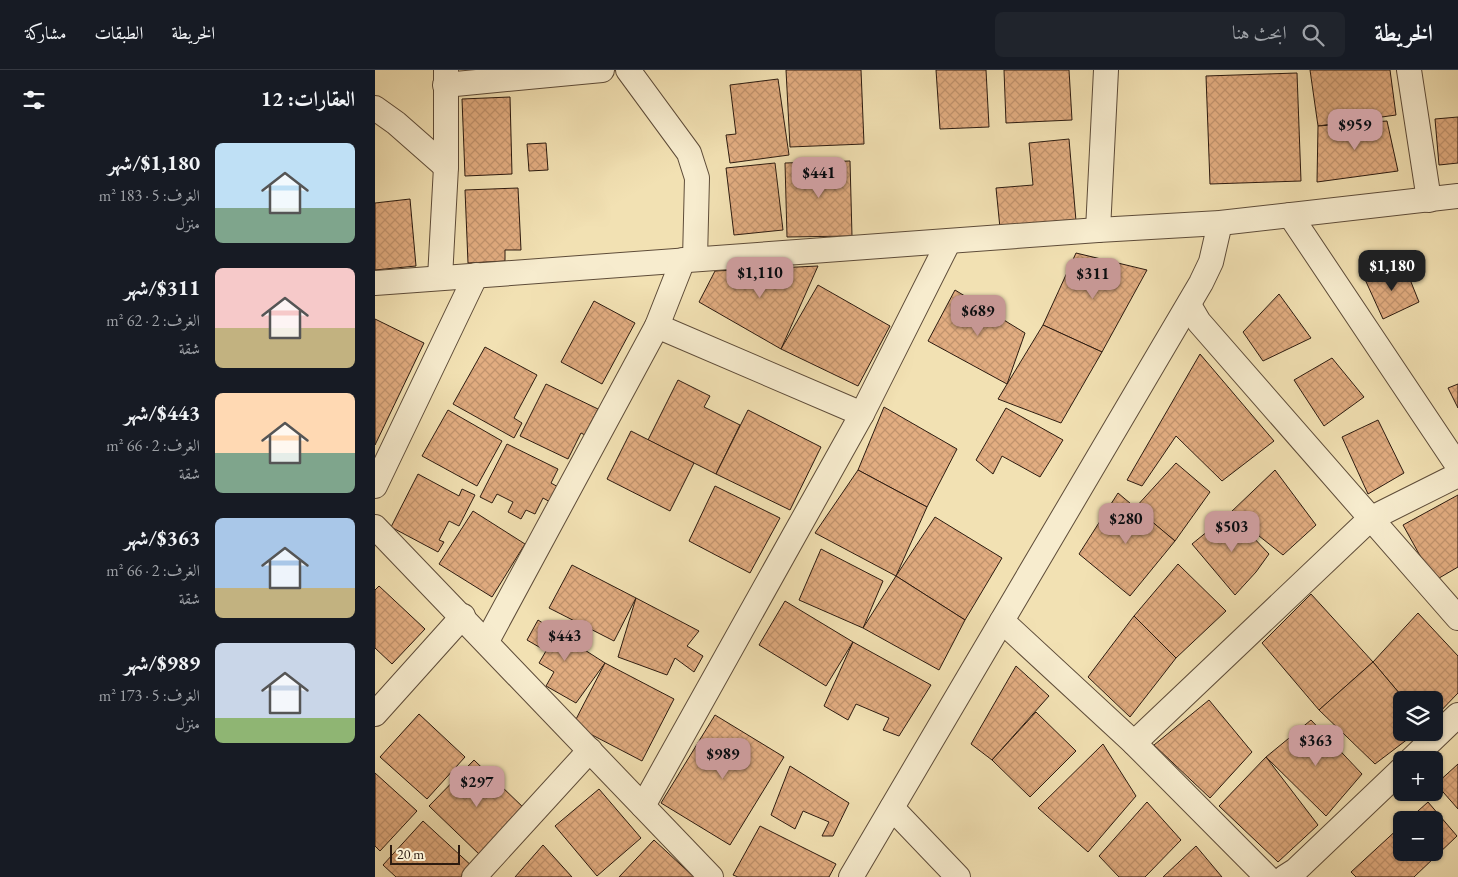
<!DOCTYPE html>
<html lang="ar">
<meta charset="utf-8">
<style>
:root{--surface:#171b24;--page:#20242c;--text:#f1f3f6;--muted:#9ea1a6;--line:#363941;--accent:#c59692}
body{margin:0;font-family:"EB Garamond",Amiri,serif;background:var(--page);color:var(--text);direction:rtl;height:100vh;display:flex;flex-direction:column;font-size:19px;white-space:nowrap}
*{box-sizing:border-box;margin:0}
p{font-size:16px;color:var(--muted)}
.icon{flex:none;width:28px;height:28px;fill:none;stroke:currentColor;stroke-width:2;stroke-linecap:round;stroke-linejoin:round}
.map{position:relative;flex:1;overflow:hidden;direction:ltr}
.panel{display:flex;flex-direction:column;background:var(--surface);width:375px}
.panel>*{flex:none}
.tools{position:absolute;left:1018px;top:621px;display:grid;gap:10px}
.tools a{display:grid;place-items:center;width:50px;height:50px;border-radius:8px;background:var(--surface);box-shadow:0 1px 4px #0004;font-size:25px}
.scale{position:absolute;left:15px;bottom:12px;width:70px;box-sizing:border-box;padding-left:5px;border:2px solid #2c1b10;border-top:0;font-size:14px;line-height:18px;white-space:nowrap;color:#2c1b10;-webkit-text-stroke:4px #f7ecce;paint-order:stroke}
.price{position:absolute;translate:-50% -42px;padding:0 11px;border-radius:10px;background:var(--accent);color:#111;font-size:16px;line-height:32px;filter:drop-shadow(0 1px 2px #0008)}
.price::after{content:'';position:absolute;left:50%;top:30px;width:15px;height:11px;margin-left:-8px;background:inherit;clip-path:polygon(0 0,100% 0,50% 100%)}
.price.current{background:#222;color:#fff}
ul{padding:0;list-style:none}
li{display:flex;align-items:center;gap:15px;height:125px;padding:0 20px}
li span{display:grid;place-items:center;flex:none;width:140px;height:100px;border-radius:8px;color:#555}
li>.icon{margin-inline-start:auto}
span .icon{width:60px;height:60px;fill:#fffc;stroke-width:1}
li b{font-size:21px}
h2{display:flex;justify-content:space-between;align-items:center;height:60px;padding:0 20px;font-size:21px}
header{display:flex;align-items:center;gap:30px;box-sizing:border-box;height:70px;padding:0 25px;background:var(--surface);border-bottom:1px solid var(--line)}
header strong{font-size:24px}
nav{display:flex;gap:28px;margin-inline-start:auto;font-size:18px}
.search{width:350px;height:45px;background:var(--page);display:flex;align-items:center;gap:12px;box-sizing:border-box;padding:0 18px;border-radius:8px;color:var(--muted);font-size:19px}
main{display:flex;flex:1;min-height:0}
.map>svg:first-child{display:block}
.building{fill:url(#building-cross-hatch);stroke:#2c1b10}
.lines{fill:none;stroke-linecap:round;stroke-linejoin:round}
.minor-casing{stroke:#5e4c39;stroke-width:26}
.minor{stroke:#f7ecce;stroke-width:24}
</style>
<header>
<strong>الخريطة</strong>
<div class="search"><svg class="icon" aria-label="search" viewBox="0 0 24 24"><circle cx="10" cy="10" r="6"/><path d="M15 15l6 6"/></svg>ابحث هنا</div>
<nav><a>الخريطة</a><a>الطبقات</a><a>مشاركة</a></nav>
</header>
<main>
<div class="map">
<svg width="1083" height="807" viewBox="0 0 1083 807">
<defs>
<pattern id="building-cross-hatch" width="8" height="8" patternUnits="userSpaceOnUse" patternTransform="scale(1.25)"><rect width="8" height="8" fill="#e2ad81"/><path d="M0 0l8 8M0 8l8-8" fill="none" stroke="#c2946e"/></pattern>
</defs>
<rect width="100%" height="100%" fill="#f2e1b3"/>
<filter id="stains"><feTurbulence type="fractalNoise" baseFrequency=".004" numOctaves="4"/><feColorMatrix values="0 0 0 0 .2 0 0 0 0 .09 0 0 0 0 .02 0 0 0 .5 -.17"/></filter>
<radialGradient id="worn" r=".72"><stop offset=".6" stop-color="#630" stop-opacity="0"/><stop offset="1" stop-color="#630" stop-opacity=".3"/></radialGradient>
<g class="building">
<polygon points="411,0 486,0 489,74 415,77"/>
<polygon points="561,0 611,0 614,57 565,59"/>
<polygon points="629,0 694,0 697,50 631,53"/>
<polygon points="935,0 1015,0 1021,45 943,56"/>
<polygon points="922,3 926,111 835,114 831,6"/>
<polygon points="403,9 414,85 355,93 351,65 361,64 355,15"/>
<polygon points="135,27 137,104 90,106 87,29"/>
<polygon points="1083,47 1083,93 1064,95 1060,49"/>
<polygon points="1012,51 1023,101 942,112 943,56"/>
<polygon points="694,69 701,151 625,158 621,118 658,115 654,73"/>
<polygon points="171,73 173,100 154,101 152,74"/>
<polygon points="475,91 477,166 412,167 410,93"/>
<polygon points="400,93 408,160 359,165 351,98"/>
<polygon points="143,118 146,180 130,180 130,191 93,193 90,120"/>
<polygon points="35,129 41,196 0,200 0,133"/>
<polygon points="701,183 772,200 727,282 668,255"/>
<polygon points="443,196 406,279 324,232 340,201"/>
<polygon points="1032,202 1044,232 1008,249 988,205"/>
<polygon points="443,215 515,256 483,316 406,279"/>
<polygon points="580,220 650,263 632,314 553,271"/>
<polygon points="904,224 936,268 888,291 868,262"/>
<polygon points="219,231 260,253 227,314 186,292"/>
<polygon points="0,249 49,273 0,375"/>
<polygon points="668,255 727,282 686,353 623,329"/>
<polygon points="110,277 162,305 139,348 147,353 139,368 78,334"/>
<polygon points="825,284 899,371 847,411 801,366 767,416 752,410"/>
<polygon points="957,288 989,327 949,356 919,310"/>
<polygon points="303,310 335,326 329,337 365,355 341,404 273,370"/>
<polygon points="171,314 223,339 215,354 220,357 214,367 206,363 193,389 145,366"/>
<polygon points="1083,314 1083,338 1073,318"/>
<polygon points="509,337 582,379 552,437 483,400"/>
<polygon points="631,338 688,370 665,407 627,386 618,404 601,390"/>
<polygon points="73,340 127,371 102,416 47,386"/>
<polygon points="373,340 446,377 415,440 341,404"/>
<polygon points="1003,350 1029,403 993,424 967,367"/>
<polygon points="256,361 319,393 295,441 232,409"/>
<polygon points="132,374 183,399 176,413 185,418 177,433 168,428 160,444 151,440 146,449 133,442 138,432 122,424 117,433 105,427"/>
<polygon points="801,393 835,422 800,471 760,438"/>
<polygon points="483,400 552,437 521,506 440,463"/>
<polygon points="900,400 941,455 908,485 855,443"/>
<polygon points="43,404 84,426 87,419 100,425 84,456 74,451 64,470 69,472 63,482 16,457"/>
<polygon points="340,416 405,448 375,503 314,471"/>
<polygon points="743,423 800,471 755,526 704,484"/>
<polygon points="1083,425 1083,497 1059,511 1028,455"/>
<polygon points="98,441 150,474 117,527 64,494"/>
<polygon points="855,443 894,484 881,502 860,525 817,474"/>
<polygon points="560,447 627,488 590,550 521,506"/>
<polygon points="446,479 508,511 488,558 424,530"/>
<polygon points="803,494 851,541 801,588 759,546"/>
<polygon points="197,495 261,528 239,571 174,538"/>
<polygon points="521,506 590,550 564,600 488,558"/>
<polygon points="4,516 50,559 17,594 0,578 0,520"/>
<polygon points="936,524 998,592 944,640 887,573"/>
<polygon points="261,528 324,561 312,576 328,586 319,602 300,588 292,605 243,587"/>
<polygon points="410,531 478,572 451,616 384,575"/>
<polygon points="1043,543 1083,586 1083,623 1059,648 1059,630 1030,630 998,592"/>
<polygon points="759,546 801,588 755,647 713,607"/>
<polygon points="163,550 230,593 201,633 171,616 179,602 164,593 171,581 152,570"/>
<polygon points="478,572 556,615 524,666 508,660 514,648 481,634 473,650 449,636"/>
<polygon points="998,592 1030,630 1026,630 1026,662 1042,662 1000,694 944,640"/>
<polygon points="230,593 299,629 267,691 198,655"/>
<polygon points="641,596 674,626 617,690 596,674"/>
<polygon points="834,630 877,682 835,728 779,675"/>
<polygon points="661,642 701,681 655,727 617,690"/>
<polygon points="44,644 90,687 52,729 5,687"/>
<polygon points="340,645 409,687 355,775 286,733"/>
<polygon points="936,650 987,704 951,746 891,687"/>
<polygon points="728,674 761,726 713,782 663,738"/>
<polygon points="891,687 943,755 903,792 844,736"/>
<polygon points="99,690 151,740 106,786 54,736"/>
<polygon points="1083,694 1083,739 1061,714"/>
<polygon points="415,696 474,733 458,766 447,766 454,752 428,741 420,759 396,745"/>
<polygon points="0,703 42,741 5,781 0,776"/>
<polygon points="224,719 266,768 222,806 180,756"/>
<polygon points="772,732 806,770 770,807 744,807 724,786"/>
<polygon points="1053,732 1082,766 1039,807 981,807 976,802 1026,756 1026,782 1059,782 1059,750 1033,750"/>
<polygon points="48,751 99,798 90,807 21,807 8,795"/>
<polygon points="385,756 461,794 454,807 363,807 358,805"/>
<polygon points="279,770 319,807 244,807"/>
<polygon points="168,775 197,807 140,807"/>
<polygon points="821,776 847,807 788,807"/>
</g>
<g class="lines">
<defs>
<g id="minor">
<polyline points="253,0 314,83 322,108 320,189"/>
<polyline points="1034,0 1054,130"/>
<polyline points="70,15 227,0"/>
<polyline points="0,38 21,53 71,97"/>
<polyline points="915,145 1083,396"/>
<polyline points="723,160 731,0"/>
<polyline points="65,208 71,97 71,0"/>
<polyline points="0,213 723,160 845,153 1083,126"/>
<polyline points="814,235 824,252 1083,548"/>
<polyline points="282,256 487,344"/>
<polyline points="0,416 101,205"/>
<polyline points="0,457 336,807"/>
<polyline points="627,551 759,673 892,807"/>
<polyline points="112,571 282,256 308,190"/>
<polyline points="0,644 88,546"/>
<polyline points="759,673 995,449 1083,405"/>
<polyline points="1036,690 1083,645"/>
<polyline points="268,736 487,344 574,171"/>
<polyline points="517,738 583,807"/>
<polyline points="99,807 215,680"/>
<polyline points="476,807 826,213 836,192 845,153"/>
<polyline points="910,807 921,800 1026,700"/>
</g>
</defs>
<use href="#minor" class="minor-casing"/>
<use href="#minor" class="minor"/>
</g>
<rect width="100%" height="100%" filter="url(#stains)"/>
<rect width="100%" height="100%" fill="url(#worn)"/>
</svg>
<div class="tools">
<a><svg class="icon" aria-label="layers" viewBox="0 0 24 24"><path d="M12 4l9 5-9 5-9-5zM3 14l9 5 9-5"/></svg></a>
<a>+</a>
<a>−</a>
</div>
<div class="scale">20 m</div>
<b class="price" style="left:980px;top:81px">$959</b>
<b class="price" style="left:444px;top:129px">$441</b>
<b class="price current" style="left:1017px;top:222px">$1,180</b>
<b class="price" style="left:385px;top:229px">$1,110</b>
<b class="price" style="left:718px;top:230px">$311</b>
<b class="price" style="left:603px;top:267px">$689</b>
<b class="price" style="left:751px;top:475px">$280</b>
<b class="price" style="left:857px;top:483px">$503</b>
<b class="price" style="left:190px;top:592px">$443</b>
<b class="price" style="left:941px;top:697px">$363</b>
<b class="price" style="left:348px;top:710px">$989</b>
<b class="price" style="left:102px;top:738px">$297</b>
</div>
<section class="panel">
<h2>العقارات: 12<svg class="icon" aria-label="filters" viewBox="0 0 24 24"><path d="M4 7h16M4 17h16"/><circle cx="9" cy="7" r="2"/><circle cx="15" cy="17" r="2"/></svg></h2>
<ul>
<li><span style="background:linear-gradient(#bfe0f5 65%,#7fa58c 0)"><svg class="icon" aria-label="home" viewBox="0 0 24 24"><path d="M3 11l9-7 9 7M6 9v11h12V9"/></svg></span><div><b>$1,180/شهر</b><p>الغرف: 5 · 183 m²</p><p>منزل</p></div></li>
<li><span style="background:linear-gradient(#f6c9c9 60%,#c2b280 0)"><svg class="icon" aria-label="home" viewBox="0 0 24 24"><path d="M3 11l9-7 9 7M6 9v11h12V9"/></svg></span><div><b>$311/شهر</b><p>الغرف: 2 · 62 m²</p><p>شقة</p></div></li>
<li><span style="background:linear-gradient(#ffd9b3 60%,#7fa58c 0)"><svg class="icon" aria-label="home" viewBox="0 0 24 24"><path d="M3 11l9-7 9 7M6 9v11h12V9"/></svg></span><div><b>$443/شهر</b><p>الغرف: 2 · 66 m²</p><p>شقة</p></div></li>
<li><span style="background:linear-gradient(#a9c7e8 70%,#c2b280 0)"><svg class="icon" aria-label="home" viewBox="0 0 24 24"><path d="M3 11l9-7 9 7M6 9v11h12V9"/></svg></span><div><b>$363/شهر</b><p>الغرف: 2 · 66 m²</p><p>شقة</p></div></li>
<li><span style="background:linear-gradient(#c9d6e8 75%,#8fb573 0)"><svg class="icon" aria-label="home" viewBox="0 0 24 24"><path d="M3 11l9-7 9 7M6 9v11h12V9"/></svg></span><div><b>$989/شهر</b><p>الغرف: 5 · 173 m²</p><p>منزل</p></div></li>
</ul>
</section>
</main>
